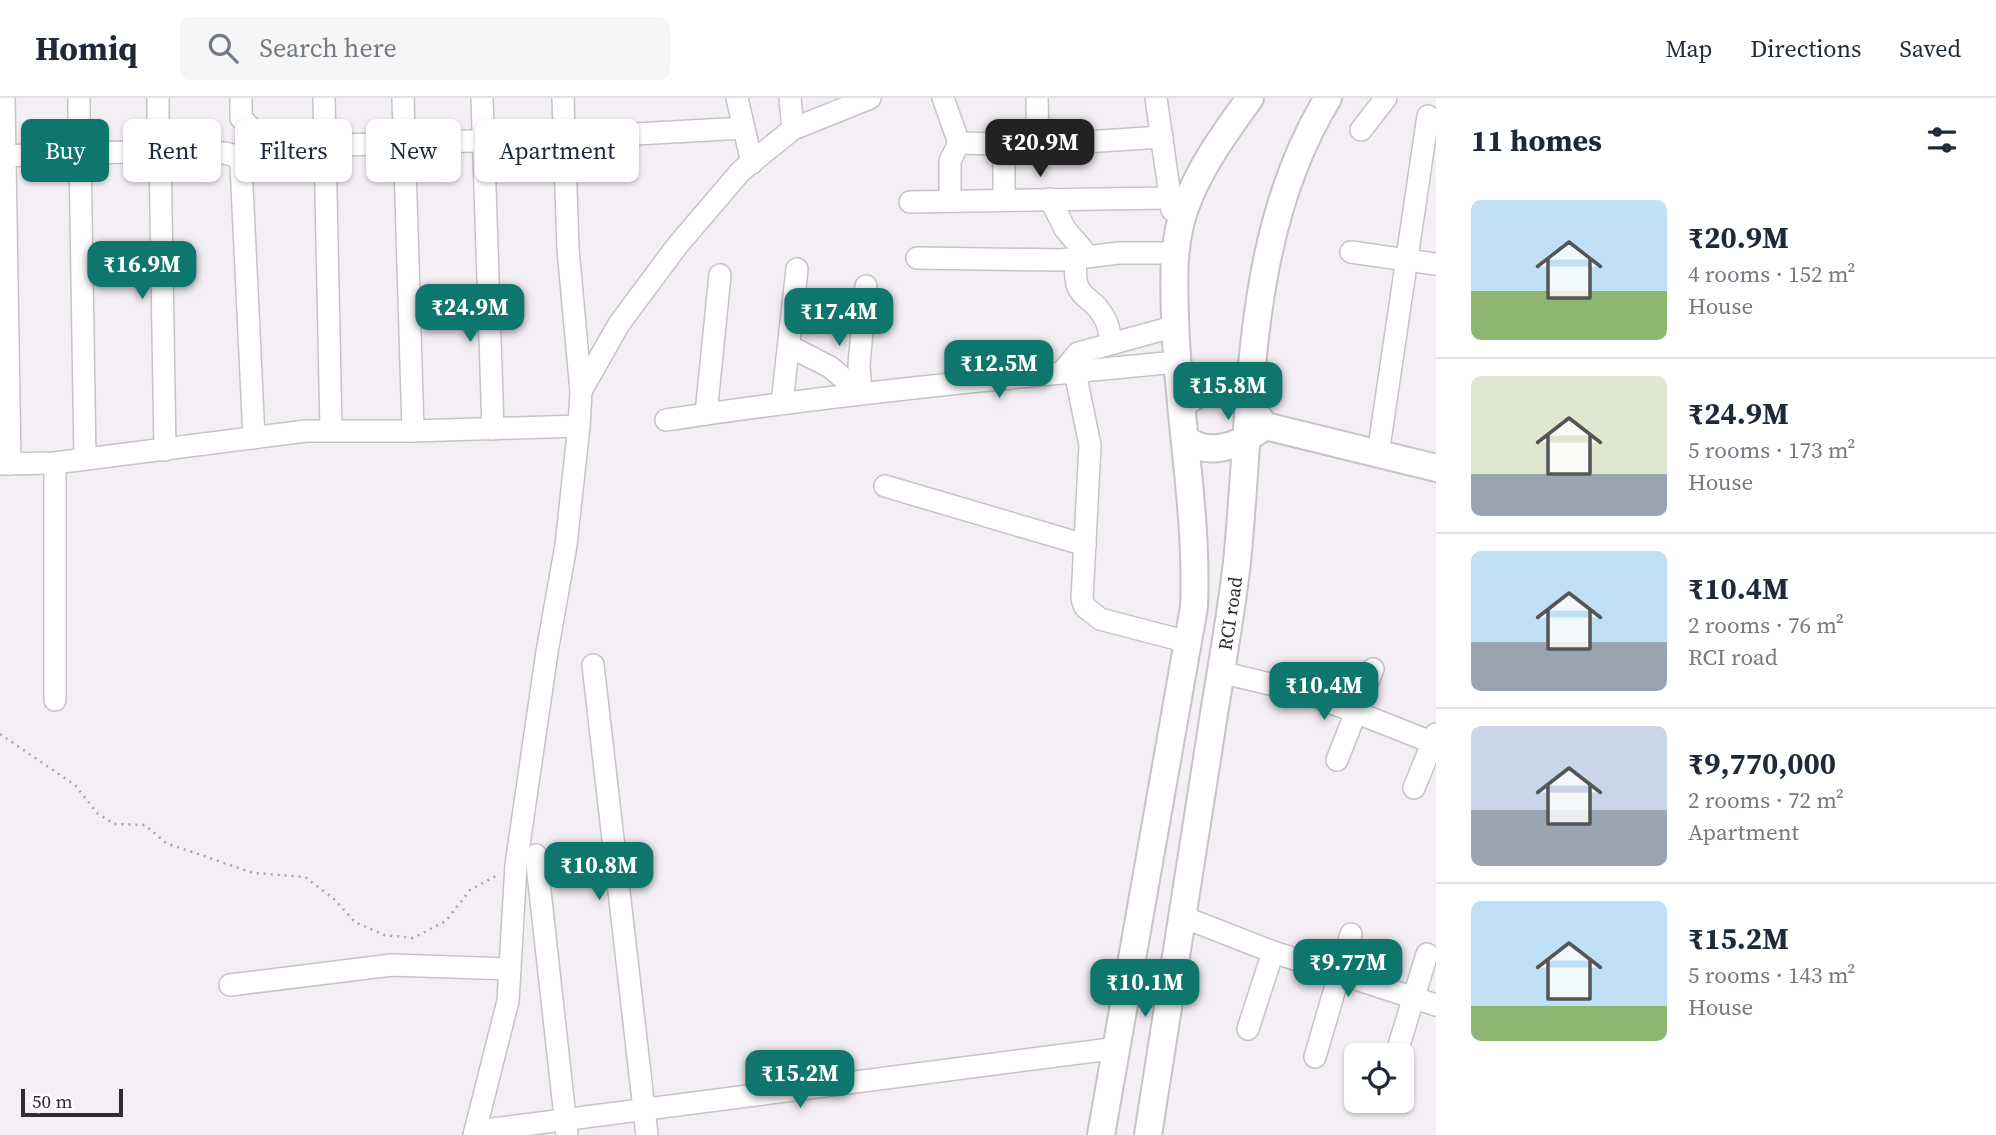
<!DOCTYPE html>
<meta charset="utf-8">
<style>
:root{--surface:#fff;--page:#f6f6f7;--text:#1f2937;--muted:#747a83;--line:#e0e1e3;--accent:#0f766e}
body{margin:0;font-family:"Source Serif 4",serif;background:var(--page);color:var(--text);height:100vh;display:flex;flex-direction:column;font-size:26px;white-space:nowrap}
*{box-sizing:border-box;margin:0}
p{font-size:23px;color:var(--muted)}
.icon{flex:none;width:38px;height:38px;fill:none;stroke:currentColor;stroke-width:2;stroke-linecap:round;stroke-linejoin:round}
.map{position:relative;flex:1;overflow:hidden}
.details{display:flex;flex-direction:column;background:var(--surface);width:560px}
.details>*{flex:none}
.banner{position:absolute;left:21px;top:21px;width:665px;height:63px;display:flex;gap:14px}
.buttons{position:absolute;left:1344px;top:945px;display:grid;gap:14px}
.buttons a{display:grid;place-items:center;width:70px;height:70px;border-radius:10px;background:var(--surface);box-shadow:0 2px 5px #0004;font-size:35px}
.scale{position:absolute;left:21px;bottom:18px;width:102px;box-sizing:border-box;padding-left:7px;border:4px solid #2f2c2f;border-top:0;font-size:19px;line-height:24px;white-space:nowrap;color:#2f2c2f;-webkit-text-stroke:5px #fffdff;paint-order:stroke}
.price{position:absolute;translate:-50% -60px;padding:0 16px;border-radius:14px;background:var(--accent);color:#fff;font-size:23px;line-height:46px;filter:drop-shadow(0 2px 4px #0008)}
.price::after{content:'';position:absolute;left:50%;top:42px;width:21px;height:16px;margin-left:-10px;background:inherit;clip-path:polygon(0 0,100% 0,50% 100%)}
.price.selected{background:#222;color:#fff}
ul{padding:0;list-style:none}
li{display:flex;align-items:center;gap:21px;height:175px;padding:0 35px}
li+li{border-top:2px solid var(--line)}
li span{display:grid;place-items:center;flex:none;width:196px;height:140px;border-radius:10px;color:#555}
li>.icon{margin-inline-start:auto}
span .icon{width:84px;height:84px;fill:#fffc;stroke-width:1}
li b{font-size:30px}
h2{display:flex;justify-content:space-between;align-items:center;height:84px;padding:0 35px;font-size:30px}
.chip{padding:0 24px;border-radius:10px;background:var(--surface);box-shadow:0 2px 5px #0004;font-size:24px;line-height:63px}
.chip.selected{background:var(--accent);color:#fff}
header{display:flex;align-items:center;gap:42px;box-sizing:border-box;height:98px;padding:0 35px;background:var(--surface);border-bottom:2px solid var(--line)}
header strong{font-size:33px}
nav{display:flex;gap:38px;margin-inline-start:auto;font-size:24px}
.search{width:490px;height:63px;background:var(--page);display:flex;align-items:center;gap:18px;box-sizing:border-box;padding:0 24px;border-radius:10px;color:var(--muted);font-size:26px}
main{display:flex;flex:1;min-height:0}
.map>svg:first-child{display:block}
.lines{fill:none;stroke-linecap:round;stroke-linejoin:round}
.minor-casing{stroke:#c8c2c9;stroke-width:24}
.major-casing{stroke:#c8c2c9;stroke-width:30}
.path{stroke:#a9a5aa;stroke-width:2.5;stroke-dasharray:2 5;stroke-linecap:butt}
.minor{stroke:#fff;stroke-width:21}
.major{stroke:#fff;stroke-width:26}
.labels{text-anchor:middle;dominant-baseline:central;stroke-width:5;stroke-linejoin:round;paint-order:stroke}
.street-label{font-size:19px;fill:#2f2c2f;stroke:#fffdff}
</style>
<header>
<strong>Homiq</strong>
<div class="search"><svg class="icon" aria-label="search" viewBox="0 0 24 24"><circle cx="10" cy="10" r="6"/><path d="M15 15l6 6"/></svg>Search here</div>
<nav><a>Map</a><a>Directions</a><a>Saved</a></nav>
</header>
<main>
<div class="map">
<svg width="1436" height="1037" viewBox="0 0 1436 1037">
<rect width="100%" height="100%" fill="#f4eef5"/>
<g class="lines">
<defs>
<g id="minor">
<polyline points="4,0 10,366"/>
<polyline points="79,0 79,22"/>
<polyline points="158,0 158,30"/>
<polyline points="241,0 241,20 258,37 281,49 564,40 744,30"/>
<polyline points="324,0 331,332"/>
<polyline points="403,0 413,333"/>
<polyline points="482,0 493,331"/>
<polyline points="563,0 568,151 581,293"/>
<polyline points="737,0 752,65"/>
<polyline points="790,0 793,31"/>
<polyline points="943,0 959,45 1038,47 1162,39"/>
<polyline points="1037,0 1038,47"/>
<polyline points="1156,0 1172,112"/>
<polyline points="1361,32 1386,0"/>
<polyline points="1004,47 1004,102"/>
<polyline points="160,53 165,352"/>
<polyline points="80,55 85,361"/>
<polyline points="0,58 160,53 225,55 236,58 241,66 254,340"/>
<polyline points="1050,101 1065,131 1089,159"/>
<polyline points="950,103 950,63 959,45"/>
<polyline points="910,104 1170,100"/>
<polyline points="1351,154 1436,166"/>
<polyline points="917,160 1061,162 1119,155 1175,155"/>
<path d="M1076,160c-4,48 15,31 30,63 3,7 4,15 6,22"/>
<polyline points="789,248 830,269 861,295"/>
<polyline points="1075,274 1090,347 1082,501 1085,509 1100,521 1188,544"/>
<polyline points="1061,275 1078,255 1176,228"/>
<polyline points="861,295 859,267 866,188"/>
<polyline points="782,305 797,171"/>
<polyline points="706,316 720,177"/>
<path d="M666,322c169,-26 340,-42 511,-58"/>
<polyline points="1378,356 1428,18"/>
<polyline points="55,365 55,602"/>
<polyline points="0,366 55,365 306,333 413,333 579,328"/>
<polyline points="885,388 1085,447"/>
<polyline points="593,567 647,1037"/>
<polyline points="1220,574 1307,595 1436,646"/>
<polyline points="1337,662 1373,571"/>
<polyline points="1414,690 1436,636"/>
<polyline points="536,757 567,1037"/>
<polyline points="1183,819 1273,854 1436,907"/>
<polyline points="230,887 392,867 510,871"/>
<polyline points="1248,931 1273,854"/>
<polyline points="1396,957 1427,856"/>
<polyline points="1315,959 1351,836"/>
<polyline points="477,1033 1118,950"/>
<polyline points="474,1037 508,903 516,767 547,554 566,447 579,328 581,293 619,226 677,148 741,73 793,31 870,0"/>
</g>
<g id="major">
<path d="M1182,309c18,-22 44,-22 65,-3 7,6 13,15 18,22l171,42"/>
<path d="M1185,340c21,19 52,9 73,-7"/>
<path d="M1101,1037l93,-528c4,-96 -16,-191 -19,-288 -1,-37 -3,-75 10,-111 14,-40 40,-75 65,-110"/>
<path id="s1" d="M1148,1037c20,-130 41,-259 61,-389 9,-61 21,-122 28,-184 16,-156 6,-325 91,-464"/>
</g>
</defs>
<use href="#minor" class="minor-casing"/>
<use href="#major" class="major-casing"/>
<polyline class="path" points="0,636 75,687 97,715 114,726 145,727 166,745 253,775 305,779 334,801 355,824 384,837 413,840 446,823 470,792 498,777"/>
<use href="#minor" class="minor"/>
<use href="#major" class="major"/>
</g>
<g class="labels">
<g class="street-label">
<text stroke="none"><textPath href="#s1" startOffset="528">RCI road</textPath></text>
</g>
</g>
</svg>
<div class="buttons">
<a><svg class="icon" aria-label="locate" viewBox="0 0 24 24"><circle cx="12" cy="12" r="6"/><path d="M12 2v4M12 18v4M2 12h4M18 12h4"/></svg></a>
</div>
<div class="scale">50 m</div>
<b class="price selected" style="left:1040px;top:81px">₹20.9M</b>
<b class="price" style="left:142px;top:203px">₹16.9M</b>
<b class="price" style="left:470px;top:246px">₹24.9M</b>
<b class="price" style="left:839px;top:250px">₹17.4M</b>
<b class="price" style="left:999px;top:302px">₹12.5M</b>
<b class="price" style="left:1228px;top:324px">₹15.8M</b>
<b class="price" style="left:1324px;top:624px">₹10.4M</b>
<b class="price" style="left:599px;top:804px">₹10.8M</b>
<b class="price" style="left:1348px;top:901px">₹9.77M</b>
<b class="price" style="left:1145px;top:921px">₹10.1M</b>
<b class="price" style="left:800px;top:1012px">₹15.2M</b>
<div class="banner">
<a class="chip selected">Buy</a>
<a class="chip">Rent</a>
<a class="chip">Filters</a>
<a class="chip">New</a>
<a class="chip">Apartment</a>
</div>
</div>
<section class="details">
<h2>11 homes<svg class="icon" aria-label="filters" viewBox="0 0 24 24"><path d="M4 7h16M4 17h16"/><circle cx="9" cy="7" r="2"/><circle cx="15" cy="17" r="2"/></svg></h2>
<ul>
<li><span style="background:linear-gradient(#bfe0f5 65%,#8fb573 0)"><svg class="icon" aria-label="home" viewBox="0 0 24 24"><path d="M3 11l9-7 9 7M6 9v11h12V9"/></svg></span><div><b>₹20.9M</b><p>4 rooms · 152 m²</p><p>House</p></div></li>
<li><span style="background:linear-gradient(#dfe7d0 70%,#9aa5b1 0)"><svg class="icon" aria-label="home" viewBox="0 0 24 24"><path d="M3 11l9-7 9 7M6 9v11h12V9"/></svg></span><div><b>₹24.9M</b><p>5 rooms · 173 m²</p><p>House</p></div></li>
<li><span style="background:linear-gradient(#bfe0f5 65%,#9aa5b1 0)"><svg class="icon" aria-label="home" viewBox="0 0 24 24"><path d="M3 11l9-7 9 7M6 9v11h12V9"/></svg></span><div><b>₹10.4M</b><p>2 rooms · 76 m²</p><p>RCI road</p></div></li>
<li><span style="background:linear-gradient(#c9d6e8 60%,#9aa5b1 0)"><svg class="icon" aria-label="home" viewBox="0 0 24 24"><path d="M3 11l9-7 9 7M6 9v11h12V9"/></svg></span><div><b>₹9,770,000</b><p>2 rooms · 72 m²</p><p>Apartment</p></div></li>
<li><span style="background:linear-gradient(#bfe0f5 75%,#8fb573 0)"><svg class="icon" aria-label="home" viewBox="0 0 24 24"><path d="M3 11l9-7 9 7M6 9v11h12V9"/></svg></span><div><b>₹15.2M</b><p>5 rooms · 143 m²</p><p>House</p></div></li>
</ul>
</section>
</main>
